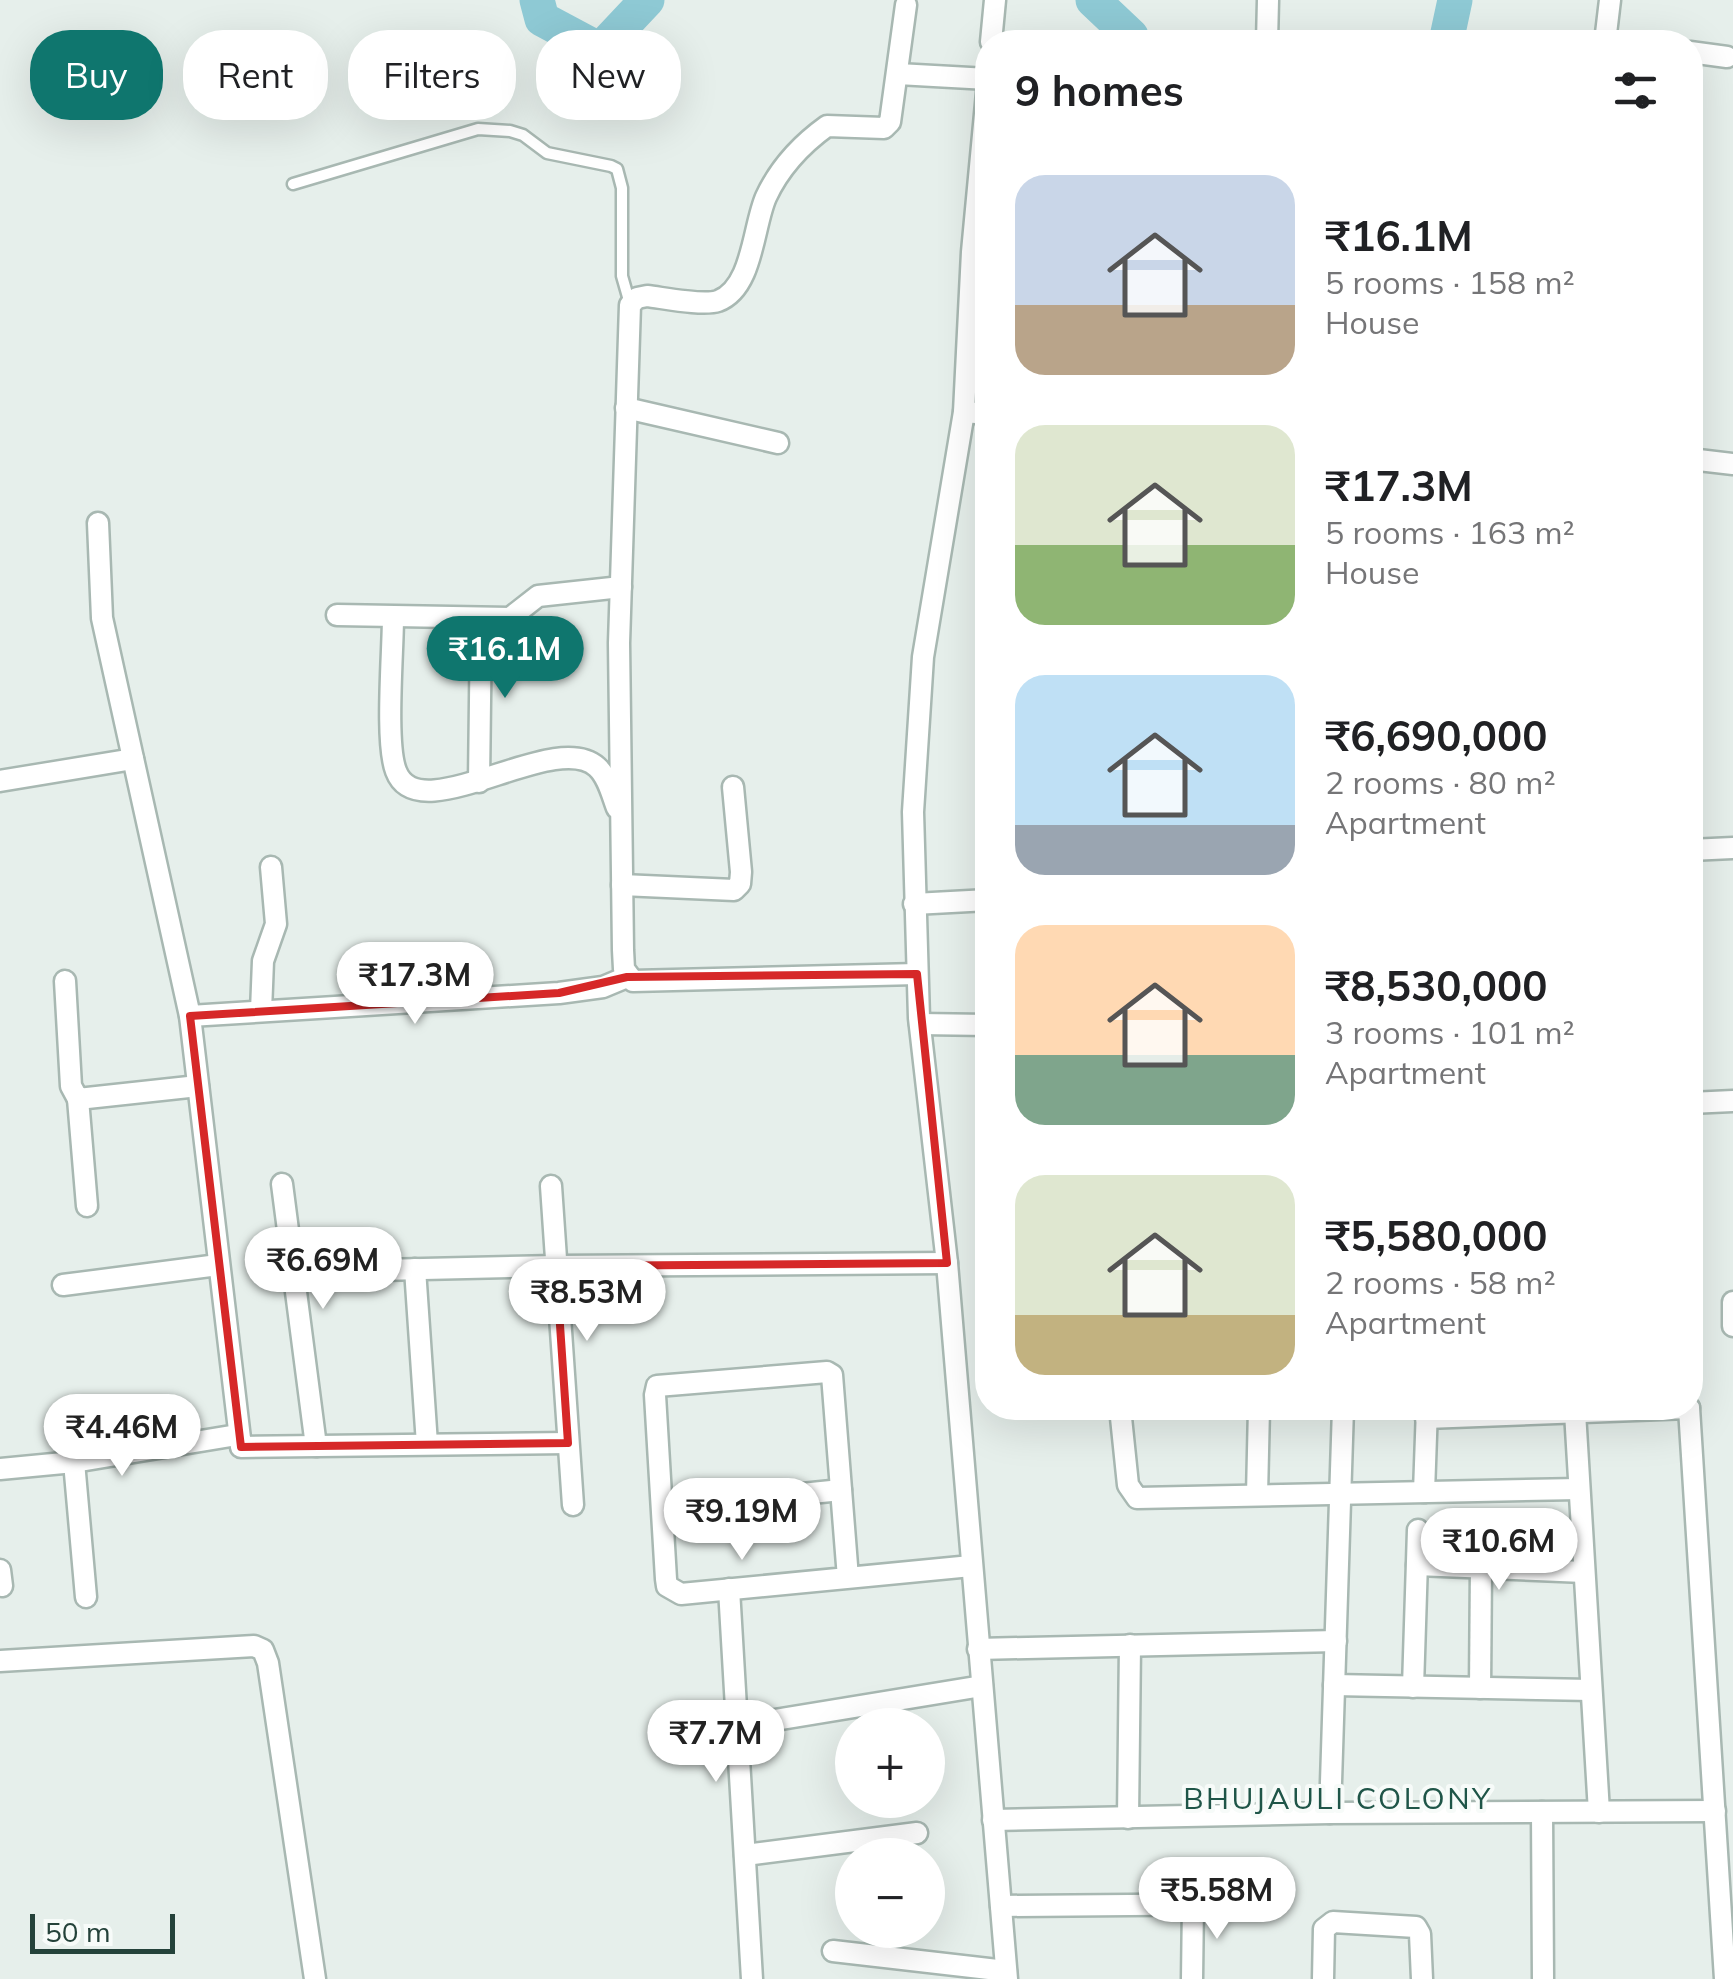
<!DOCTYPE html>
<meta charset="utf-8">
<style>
:root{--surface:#fff;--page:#f6f6f6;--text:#202124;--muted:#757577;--accent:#0f766e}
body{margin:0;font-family:Mulish,sans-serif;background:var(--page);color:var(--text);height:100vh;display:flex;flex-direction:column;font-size:38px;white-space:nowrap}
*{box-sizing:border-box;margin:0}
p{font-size:32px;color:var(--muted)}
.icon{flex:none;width:55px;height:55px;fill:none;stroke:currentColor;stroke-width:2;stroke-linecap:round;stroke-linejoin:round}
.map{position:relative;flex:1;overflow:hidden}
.details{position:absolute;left:975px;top:30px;width:728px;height:1390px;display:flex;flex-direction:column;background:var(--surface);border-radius:40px;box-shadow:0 10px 40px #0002}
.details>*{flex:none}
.top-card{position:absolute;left:30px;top:30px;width:795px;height:90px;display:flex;gap:20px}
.tools{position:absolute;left:835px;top:1708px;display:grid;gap:20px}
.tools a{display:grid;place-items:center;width:110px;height:110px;border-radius:50%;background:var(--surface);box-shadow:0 10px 40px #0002;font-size:50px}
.scale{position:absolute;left:30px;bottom:25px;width:145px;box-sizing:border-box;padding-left:10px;border:5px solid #24423a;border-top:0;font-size:28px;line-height:35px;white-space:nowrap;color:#24423a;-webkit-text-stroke:8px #f7fbf9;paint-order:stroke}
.price{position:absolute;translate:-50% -85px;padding:0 22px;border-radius:35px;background:#fff;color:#222;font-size:32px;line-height:65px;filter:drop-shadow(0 2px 5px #0008)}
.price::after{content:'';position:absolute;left:50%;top:60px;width:30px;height:22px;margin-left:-15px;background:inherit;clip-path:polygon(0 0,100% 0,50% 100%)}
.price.current{background:var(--accent);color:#fff}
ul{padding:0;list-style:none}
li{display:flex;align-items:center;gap:30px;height:250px;padding:0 40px}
li span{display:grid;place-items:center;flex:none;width:280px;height:200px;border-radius:30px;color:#555}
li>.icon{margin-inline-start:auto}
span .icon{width:120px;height:120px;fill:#fffc;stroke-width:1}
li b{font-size:42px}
h2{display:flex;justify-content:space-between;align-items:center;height:120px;padding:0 40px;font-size:42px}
.chip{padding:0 35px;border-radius:40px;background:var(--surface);box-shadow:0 10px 40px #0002;font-size:35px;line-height:90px}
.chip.current{background:var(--accent);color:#fff}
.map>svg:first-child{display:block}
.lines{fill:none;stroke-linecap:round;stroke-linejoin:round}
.river{stroke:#8ec9d4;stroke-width:35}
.service-casing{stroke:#a8b8b2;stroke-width:15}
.minor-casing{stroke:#a8b8b2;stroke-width:25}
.service{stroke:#fff;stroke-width:10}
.minor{stroke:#fff;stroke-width:20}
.marked{fill:none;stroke:#d62828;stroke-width:8;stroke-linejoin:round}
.labels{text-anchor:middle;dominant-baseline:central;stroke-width:8;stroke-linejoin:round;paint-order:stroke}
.neighbourhood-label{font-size:30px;letter-spacing:2.5px;fill:#1f5548;stroke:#f7fbf9}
</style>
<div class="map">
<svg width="1733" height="1979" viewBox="0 0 1733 1979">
<rect width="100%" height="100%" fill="#e6efeb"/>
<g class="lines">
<g class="river">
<polyline points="537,0 542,19 600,50 647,0"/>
<polyline points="1093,0 1131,36 1132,42"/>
<polyline points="1446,42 1455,0"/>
</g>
<defs>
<polyline id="service" points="293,184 478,129 510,131 523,135 547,153 611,166 617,169 622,188 622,276 630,304"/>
<g id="minor">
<path d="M906,5l-16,117 -6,6 -57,-2c-25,18 -48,43 -61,71 -13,29 -13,91 -48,104 -15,5 -54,-3 -71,-5l-10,2 -7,7 -11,338 4,307 1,19 9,12 284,-7"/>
<polyline points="991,42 995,0"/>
<polyline points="1267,42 1268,0"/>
<polyline points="1605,42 1610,0"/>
<polyline points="1690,52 1727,57"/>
<polyline points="898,74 988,79"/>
<polyline points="988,82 972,252 964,412 923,657 913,812 919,1018 947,1263 1007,1979"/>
<polyline points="626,408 778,443"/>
<polyline points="964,412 988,414"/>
<polyline points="1690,459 1733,464"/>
<polyline points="98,523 102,618 190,1016 241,1447 568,1443"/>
<polyline points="337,615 510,618 538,596 621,587"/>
<path d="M393,617c0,35 -8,126 3,154 23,61 158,-43 201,-4 11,10 15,28 20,41"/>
<polyline points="0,781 133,759"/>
<polyline points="479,782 481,620"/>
<polyline points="1690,850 1733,848"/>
<polyline points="622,885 734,890 740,884 741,872 733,787"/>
<polyline points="914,904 988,900"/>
<polyline points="65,981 71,1086 78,1099 198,1086"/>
<polyline points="261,1011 263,961 276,924 271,867"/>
<polyline points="190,1016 559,993 603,987 627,977"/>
<polyline points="920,1024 988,1025"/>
<polyline points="78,1099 87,1206"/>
<polyline points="1690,1103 1733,1101"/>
<polyline points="282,1184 316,1446"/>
<polyline points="551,1186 573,1505"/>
<polyline points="415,1269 427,1444"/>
<polyline points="293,1272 556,1266 947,1263"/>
<polyline points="63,1285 218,1265"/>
<polyline points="1733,1302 1733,1326"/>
<polyline points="1120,1408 1128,1485 1137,1498 1579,1489"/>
<polyline points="1689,1408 1725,1979"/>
<polyline points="1575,1412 1599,1812"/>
<polyline points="1426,1418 1689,1408"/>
<polyline points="74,1462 86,1597"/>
<polyline points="0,1469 74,1462 237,1435"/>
<polyline points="1424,1492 1427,1408"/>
<polyline points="1257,1495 1259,1408"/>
<polyline points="663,1508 841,1490"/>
<polyline points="1417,1565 1584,1572"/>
<polyline points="0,1570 2,1586"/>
<polyline points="848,1578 832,1375 827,1372 657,1386 655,1395 666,1579 667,1586 681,1594 971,1566"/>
<polyline points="729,1589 752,1979"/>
<polyline points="978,1649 1336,1641"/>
<polyline points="0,1661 254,1646 263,1650 268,1663 315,1979"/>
<polyline points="1334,1685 1591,1690"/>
<polyline points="1413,1687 1418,1530"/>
<polyline points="1480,1688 1481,1567"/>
<polyline points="738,1726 982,1686"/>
<polyline points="1542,1812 1543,1979"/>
<polyline points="1330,1813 1343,1408"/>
<polyline points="1128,1818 1130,1645"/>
<polyline points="993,1820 1330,1813 1715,1811"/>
<polyline points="745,1855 917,1833"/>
<polyline points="1001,1906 1243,1904"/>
<polyline points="833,1951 1006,1971"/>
<polyline points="1192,1979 1193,1904"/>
<polyline points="1323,1979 1324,1929 1333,1922 1416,1927 1420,1934 1422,1979"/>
</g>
</defs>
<use href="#service" class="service-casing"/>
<use href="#minor" class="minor-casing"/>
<use href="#service" class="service"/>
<use href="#minor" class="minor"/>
</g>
<path class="marked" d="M917,974l30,289 -391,3 12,177 -327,4 -51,-431 369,-23 68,-16z"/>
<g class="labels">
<g class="neighbourhood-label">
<text x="1338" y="1798">BHUJAULI COLONY</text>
</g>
</g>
</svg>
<div class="tools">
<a>+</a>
<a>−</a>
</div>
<div class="scale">50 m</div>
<b class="price current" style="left:505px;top:701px">₹16.1M</b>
<b class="price" style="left:415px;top:1027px">₹17.3M</b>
<b class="price" style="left:323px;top:1312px">₹6.69M</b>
<b class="price" style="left:587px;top:1344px">₹8.53M</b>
<b class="price" style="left:122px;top:1479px">₹4.46M</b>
<b class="price" style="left:742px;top:1563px">₹9.19M</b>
<b class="price" style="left:1499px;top:1593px">₹10.6M</b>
<b class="price" style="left:716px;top:1785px">₹7.7M</b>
<b class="price" style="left:1217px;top:1942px">₹5.58M</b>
<div class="top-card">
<a class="chip current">Buy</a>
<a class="chip">Rent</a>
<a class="chip">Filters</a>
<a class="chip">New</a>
</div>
<section class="details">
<h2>9 homes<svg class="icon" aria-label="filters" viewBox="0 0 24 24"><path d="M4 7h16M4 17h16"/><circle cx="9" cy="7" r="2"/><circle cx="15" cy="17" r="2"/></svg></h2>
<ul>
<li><span style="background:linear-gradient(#c9d6e8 65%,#b9a48a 0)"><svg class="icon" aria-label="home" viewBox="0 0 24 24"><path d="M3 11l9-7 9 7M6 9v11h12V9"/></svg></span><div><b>₹16.1M</b><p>5 rooms · 158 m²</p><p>House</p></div></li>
<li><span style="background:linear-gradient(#dfe7d0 60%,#8fb573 0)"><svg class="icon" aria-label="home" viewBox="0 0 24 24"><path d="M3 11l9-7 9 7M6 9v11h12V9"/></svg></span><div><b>₹17.3M</b><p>5 rooms · 163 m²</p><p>House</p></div></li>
<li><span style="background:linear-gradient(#bfe0f5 75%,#9aa5b1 0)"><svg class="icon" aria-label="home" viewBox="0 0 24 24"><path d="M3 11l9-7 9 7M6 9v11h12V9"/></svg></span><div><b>₹6,690,000</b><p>2 rooms · 80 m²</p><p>Apartment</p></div></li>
<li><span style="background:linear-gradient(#ffd9b3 65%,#7fa58c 0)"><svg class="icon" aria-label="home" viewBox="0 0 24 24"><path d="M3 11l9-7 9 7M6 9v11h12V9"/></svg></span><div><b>₹8,530,000</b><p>3 rooms · 101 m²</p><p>Apartment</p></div></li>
<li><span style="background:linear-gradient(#dfe7d0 70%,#c2b280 0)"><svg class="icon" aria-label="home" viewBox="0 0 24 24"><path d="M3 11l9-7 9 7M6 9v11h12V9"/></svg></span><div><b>₹5,580,000</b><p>2 rooms · 58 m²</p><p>Apartment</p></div></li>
</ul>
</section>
</div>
